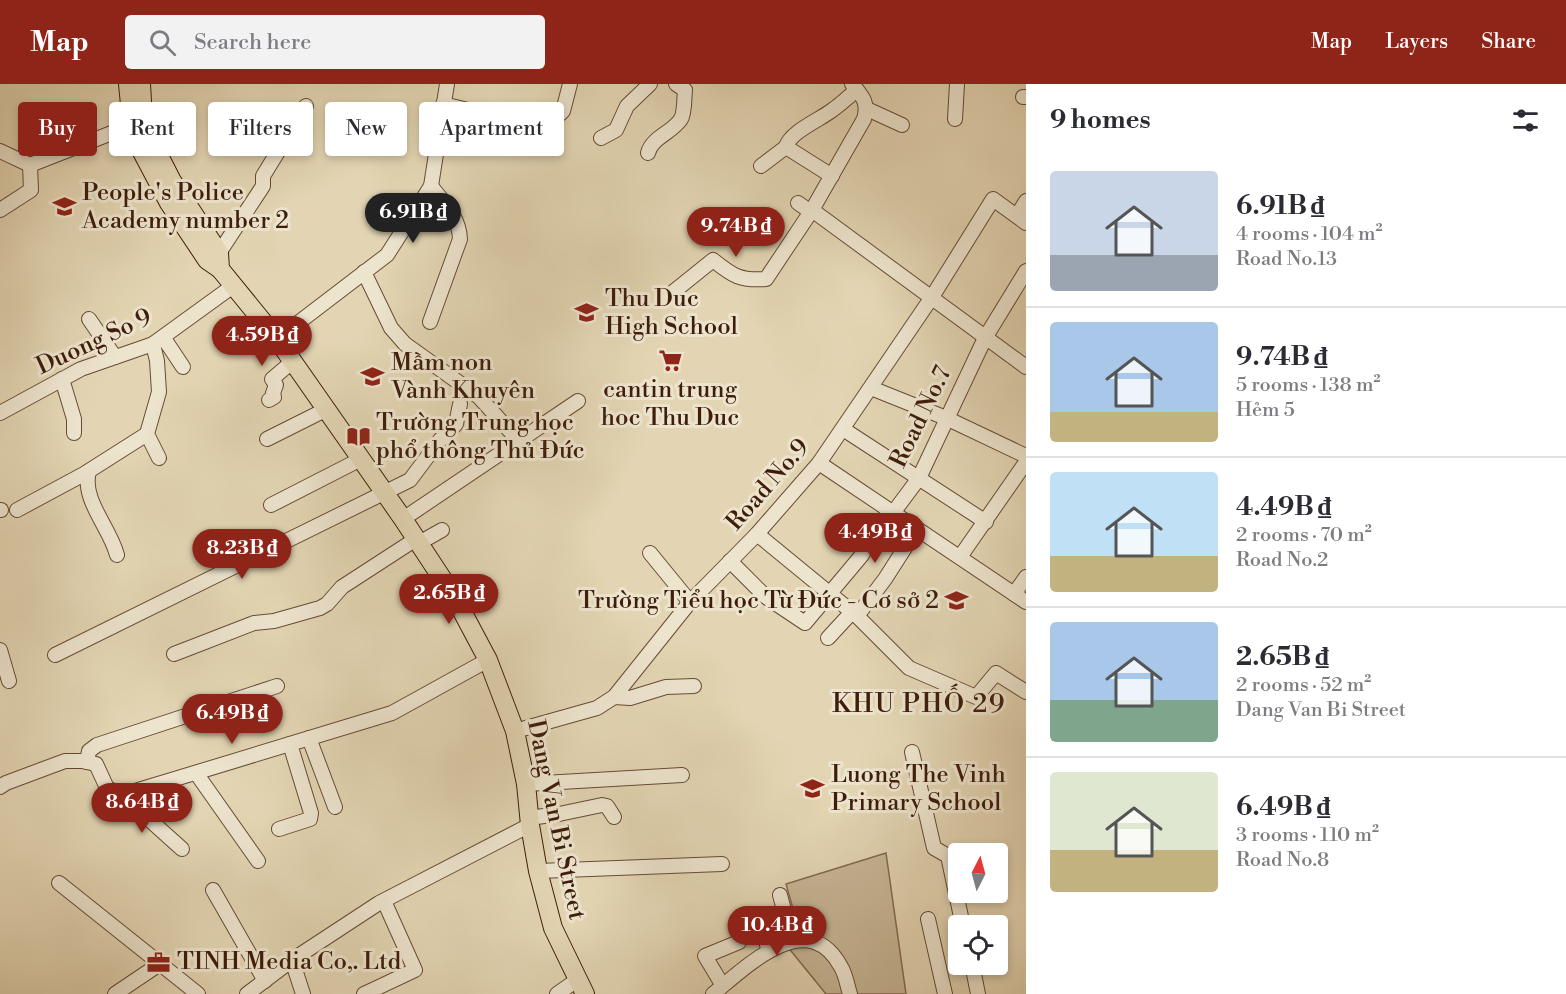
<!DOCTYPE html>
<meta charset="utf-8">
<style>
:root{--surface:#fff;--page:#f2f2f3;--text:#2b2b33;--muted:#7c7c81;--line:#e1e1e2;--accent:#8f2418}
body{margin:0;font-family:"Libre Bodoni",serif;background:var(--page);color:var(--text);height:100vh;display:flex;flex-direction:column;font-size:22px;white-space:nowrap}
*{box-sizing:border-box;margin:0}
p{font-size:20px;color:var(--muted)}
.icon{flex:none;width:33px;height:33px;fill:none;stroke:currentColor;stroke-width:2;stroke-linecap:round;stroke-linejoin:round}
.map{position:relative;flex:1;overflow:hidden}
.sheet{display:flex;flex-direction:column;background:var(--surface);width:540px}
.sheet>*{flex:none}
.guide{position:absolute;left:18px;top:18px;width:570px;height:54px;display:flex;gap:12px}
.needle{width:39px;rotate:6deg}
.buttons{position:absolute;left:948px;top:759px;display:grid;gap:12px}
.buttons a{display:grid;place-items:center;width:60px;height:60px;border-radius:6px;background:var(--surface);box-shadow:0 3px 9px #0003;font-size:30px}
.price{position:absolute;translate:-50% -51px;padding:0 14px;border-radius:21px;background:var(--accent);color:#fff;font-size:20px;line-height:39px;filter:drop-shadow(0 2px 3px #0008)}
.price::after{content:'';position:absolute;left:50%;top:36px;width:18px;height:14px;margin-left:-9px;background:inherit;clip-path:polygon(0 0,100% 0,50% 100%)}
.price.current{background:#222;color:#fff}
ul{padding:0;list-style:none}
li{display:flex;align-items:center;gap:18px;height:150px;padding:0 24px}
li+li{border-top:2px solid var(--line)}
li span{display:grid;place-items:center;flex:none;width:168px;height:120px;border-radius:6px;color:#555}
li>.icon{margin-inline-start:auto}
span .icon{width:72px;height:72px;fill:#fffc;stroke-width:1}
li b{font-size:26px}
h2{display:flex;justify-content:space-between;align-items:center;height:72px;padding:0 24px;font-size:26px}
.chip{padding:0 21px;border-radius:6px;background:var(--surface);box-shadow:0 3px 9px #0003;font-size:21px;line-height:54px}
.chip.current{background:var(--accent);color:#fff}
header{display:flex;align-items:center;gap:36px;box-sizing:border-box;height:84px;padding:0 30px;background:var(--accent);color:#fff}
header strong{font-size:28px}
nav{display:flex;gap:33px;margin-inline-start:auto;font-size:21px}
.search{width:420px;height:54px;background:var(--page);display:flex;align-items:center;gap:15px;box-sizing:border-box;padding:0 21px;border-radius:6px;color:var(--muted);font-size:22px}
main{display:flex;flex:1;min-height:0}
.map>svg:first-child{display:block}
.green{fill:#c7b696;stroke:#826a50;stroke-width:1.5}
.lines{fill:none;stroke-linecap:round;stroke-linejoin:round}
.minor-casing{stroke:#674b35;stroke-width:16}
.major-casing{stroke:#3e1d0b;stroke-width:20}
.minor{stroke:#ede4ce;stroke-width:14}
.major{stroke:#e3d5b3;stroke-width:18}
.labels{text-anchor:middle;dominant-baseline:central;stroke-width:6;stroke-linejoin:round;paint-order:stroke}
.poi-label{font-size:24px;fill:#3e1d0b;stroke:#ede4ce;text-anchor:start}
.street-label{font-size:24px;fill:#3e1d0b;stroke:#ede4ce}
.neighbourhood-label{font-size:26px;letter-spacing:1.5px;fill:#3e1d0b;stroke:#ede4ce}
</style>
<header>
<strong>Map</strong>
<div class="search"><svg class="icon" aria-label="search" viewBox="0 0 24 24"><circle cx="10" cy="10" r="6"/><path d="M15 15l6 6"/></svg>Search here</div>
<nav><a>Map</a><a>Layers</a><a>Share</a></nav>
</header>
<main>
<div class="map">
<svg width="1026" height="910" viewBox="0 0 1026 910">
<rect width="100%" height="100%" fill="#e3d5b3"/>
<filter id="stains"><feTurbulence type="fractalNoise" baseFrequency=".00333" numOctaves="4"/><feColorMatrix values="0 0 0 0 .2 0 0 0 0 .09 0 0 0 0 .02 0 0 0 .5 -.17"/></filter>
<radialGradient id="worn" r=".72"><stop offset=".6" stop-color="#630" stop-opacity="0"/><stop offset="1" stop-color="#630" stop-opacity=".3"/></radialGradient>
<g class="green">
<polygon points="886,769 906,910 852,910 842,879 801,853 786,800"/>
<polygon points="808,860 832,874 847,910 826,910 787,862"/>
</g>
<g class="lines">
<defs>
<g id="minor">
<polyline points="1023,13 1026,13"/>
<polyline points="443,20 468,26 492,39 506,44 530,41 544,32 560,30 563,27 570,0"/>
<polyline points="867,25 902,41"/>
<polyline points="955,35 957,0"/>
<polyline points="601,54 616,46 627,22 650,0"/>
<polyline points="511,62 517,43"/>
<path d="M786,63c4,-15 33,-27 45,-36 9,-6 17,-14 26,-21"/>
<polyline points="0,67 30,81"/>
<path d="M648,69c4,-16 24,-20 33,-34 4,-7 3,-21 4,-29l-9,-6"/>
<polyline points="761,82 786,63 832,92"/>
<polyline points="798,119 811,128"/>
<polyline points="0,126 31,106 30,81 132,41"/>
<polyline points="812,126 1026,283"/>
<polyline points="1017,132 1026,117"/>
<polyline points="219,169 263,102 263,92 306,22"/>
<polyline points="364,188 391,244 405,260 479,313 519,357"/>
<path d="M667,213l46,-37c20,16 27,21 53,19l46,-69 52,-91c5,-17 -2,-23 -12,-35"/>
<polyline points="89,235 115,273"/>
<path d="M430,238l30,-83c-1,-23 -16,-36 -29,-53"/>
<polyline points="163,253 183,283"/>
<polyline points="277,255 387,171 431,102 447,0"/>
<polyline points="153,260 157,277 159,308 147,350 159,374"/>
<polyline points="62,295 74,335 74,349"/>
<polyline points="871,304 946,334 1026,372"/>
<polyline points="269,316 274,313 273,309 276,301 272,295 292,278"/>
<polyline points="0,329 81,285 153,260 233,202"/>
<polyline points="843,345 986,438"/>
<polyline points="267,355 325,326"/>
<polyline points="819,379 1026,518"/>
<path d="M89,387c-8,29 21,56 28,84"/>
<polyline points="271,421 361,375"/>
<polyline points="0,426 1,426"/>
<polyline points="17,426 84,390 147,350"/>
<polyline points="893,429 919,394 985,254 1026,187"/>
<polyline points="403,435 578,317"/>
<polyline points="757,450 857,532 909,584 976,613 996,589 1026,608"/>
<polyline points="419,459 442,446"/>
<polyline points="650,469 690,518"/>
<polyline points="960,473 1026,378"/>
<polyline points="730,477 766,513 805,539 862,471 875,447 890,427"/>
<polyline points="1014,510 1026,493"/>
<polyline points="857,532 885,495 917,445"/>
<polyline points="828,554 852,528"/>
<polyline points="0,566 9,597"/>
<polyline points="174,570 254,539 274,537 320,524 327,520 342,503 416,455"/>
<polyline points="55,571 410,396 440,356 456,340 460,320"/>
<polyline points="614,613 630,614 666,603 694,602"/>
<polyline points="515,647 597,624 614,613 690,518 757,450 819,379 932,213 993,115 1026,139"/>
<polyline points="309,654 335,723"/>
<polyline points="912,668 934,764 948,772 963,842"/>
<polyline points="87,678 89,667 97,661 277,602"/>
<polyline points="196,689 258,777"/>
<polyline points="526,700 682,691"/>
<polyline points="0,703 6,699 65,677 82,677 96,680 107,704 122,711 392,629 488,576"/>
<polyline points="122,711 182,765"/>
<polyline points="529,734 559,730 602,721 607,722 614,733"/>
<polyline points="279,745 310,735 311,729 290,660"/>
<polyline points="538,787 722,780"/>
<polyline points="59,799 198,910"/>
<polyline points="213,806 265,897"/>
<polyline points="928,835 945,910"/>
<polyline points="767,861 789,845 780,811"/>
<polyline points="292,876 303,910"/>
<polyline points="972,880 978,910"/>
<polyline points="720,897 705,872 739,858"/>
<polyline points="115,910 161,879"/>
<polyline points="247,910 292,876 379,819 530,741"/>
<polyline points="364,910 415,886 384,817"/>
<polyline points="557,910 577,896"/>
<path d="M713,910c33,-27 95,-89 128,-27 5,8 6,18 9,27"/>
</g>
<g id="major">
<polyline points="128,0 132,41 141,66 169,119 207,176 220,185 277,255 403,435 455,514 488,576 515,647 526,700 530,741 538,787 553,844 585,910"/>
<polyline points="141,0 143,34 149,52 172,97 219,169 220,185"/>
</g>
</defs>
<use href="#minor" class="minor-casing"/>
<use href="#major" class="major-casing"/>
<use href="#minor" class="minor"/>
<use href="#major" class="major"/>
</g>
<defs>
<symbol id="university-bare" viewBox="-9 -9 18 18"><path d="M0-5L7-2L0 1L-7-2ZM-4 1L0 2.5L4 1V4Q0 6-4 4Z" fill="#8f2418" stroke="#ede4ce" stroke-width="2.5" paint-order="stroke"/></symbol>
<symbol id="school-bare" viewBox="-9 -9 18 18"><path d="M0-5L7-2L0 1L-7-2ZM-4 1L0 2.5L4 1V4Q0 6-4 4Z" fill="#8f2418" stroke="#ede4ce" stroke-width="2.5" paint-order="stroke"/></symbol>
<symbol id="supermarket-bare" viewBox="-9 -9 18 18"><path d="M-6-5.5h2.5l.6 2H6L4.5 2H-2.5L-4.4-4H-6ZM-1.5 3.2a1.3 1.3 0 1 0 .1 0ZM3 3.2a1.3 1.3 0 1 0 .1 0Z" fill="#8f2418" stroke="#ede4ce" stroke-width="2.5" paint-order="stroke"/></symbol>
<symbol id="library-bare" viewBox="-9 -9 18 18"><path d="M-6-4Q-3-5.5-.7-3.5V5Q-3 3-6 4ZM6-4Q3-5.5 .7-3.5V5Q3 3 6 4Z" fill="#8f2418" stroke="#ede4ce" stroke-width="2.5" paint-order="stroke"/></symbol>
<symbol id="office-bare" viewBox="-9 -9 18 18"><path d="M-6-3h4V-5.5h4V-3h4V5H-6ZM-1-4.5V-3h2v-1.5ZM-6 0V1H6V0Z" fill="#8f2418" stroke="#ede4ce" stroke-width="2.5" paint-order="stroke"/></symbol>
</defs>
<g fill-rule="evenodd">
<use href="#university-bare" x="48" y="106" width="33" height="33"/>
<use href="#school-bare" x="570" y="212" width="33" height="33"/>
<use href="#supermarket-bare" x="654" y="260" width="33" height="33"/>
<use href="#school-bare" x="356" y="276" width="33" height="33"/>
<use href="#library-bare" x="342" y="336" width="33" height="33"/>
<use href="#school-bare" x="940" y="500" width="33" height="33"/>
<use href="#school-bare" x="796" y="688" width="33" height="33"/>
<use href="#office-bare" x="142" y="862" width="33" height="33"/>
</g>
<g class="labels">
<g class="poi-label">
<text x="82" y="109">People's Police<tspan x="82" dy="28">Academy number 2</tspan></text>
<text x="605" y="215">Thu Duc<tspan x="605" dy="28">High School</tspan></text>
<text x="391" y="279">Mầm non<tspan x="391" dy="28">Vành Khuyên</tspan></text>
<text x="670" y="306" text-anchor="middle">cantin trung<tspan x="670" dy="28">hoc Thu Duc</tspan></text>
<text x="376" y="339">Trường Trung học<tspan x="376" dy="28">phổ thông Thủ Đức</tspan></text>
<text x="939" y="517" text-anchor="end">Trường Tiểu học Từ Đức - Cơ sở 2</text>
<text x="831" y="691">Luong The Vinh<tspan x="831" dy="28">Primary School</tspan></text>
<text x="177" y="878">TINH Media Co,. Ltd</text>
</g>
<g class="street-label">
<text transform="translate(94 258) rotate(-25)">Duong So 9</text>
<text transform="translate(921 333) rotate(-64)">Road No.7</text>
<text transform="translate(768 401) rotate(-49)">Road No.9</text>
<text transform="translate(556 736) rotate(78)">Dang Van Bi Street</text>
</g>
<g class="neighbourhood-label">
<text x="919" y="620">KHU PHỐ 29</text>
</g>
</g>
<rect width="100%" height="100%" filter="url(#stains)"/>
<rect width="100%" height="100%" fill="url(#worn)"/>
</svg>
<div class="buttons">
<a><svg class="needle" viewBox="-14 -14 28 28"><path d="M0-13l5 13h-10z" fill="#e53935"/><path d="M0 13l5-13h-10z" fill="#7c7c81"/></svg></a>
<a><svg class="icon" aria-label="locate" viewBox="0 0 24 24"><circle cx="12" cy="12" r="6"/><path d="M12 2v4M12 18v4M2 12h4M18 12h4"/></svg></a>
</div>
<b class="price current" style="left:413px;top:160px">6.91B ₫</b>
<b class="price" style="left:736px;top:174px">9.74B ₫</b>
<b class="price" style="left:262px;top:283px">4.59B ₫</b>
<b class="price" style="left:875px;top:480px">4.49B ₫</b>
<b class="price" style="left:242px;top:496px">8.23B ₫</b>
<b class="price" style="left:449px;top:541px">2.65B ₫</b>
<b class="price" style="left:232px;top:661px">6.49B ₫</b>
<b class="price" style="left:142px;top:750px">8.64B ₫</b>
<b class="price" style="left:777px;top:873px">10.4B ₫</b>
<div class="guide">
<a class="chip current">Buy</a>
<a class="chip">Rent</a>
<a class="chip">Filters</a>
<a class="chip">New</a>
<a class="chip">Apartment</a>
</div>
</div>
<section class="sheet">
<h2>9 homes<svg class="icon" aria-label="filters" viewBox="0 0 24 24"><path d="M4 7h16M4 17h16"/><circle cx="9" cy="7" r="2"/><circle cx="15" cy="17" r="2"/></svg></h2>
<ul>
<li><span style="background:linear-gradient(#c9d6e8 70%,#9aa5b1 0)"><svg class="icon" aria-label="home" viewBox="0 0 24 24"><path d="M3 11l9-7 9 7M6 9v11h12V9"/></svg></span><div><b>6.91B ₫</b><p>4 rooms · 104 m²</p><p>Road No.13</p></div></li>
<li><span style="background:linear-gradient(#a9c7e8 75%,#c2b280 0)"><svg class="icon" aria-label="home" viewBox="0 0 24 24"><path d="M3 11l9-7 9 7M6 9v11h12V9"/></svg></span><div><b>9.74B ₫</b><p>5 rooms · 138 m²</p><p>Hẻm 5</p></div></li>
<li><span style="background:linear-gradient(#bfe0f5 70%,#c2b280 0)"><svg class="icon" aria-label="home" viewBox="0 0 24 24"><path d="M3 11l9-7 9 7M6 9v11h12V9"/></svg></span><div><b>4.49B ₫</b><p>2 rooms · 70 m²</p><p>Road No.2</p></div></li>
<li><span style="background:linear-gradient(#a9c7e8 65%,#7fa58c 0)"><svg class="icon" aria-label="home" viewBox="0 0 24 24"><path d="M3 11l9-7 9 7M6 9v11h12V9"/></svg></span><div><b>2.65B ₫</b><p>2 rooms · 52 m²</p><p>Dang Van Bi Street</p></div></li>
<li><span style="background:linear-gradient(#dfe7d0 65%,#c2b280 0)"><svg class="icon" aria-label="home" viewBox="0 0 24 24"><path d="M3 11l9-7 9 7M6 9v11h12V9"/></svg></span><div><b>6.49B ₫</b><p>3 rooms · 110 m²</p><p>Road No.8</p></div></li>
</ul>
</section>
</main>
